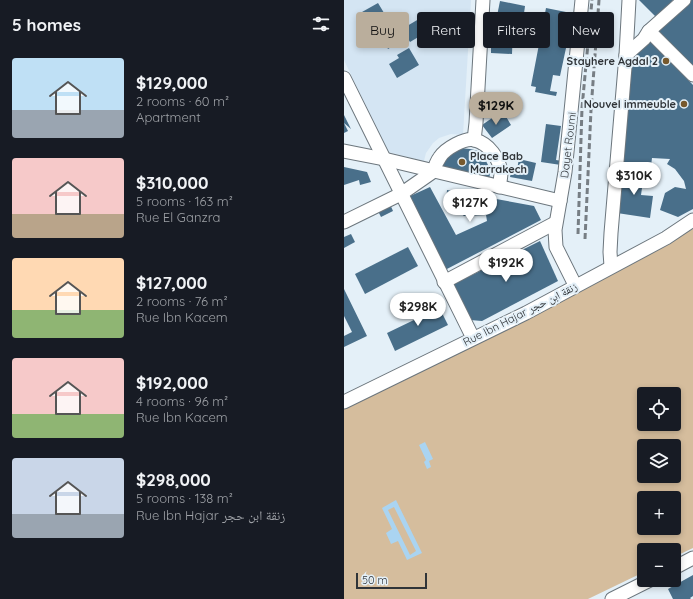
<!DOCTYPE html>
<meta charset="utf-8">
<style>
:root{--surface:#171b24;--page:#20242c;--text:#f1f3f6;--muted:#9ea1a6;--accent:#baae9c}
body{margin:0;font-family:Quicksand,"Noto Naskh Arabic",sans-serif;background:var(--page);color:var(--text);height:100vh;display:flex;flex-direction:column;font-size:15px;white-space:nowrap}
*{box-sizing:border-box;margin:0}
p{font-size:13px;color:var(--muted)}
.icon{flex:none;width:22px;height:22px;fill:none;stroke:currentColor;stroke-width:2;stroke-linecap:round;stroke-linejoin:round}
.map{position:relative;flex:1;overflow:hidden}
.sheet{display:flex;flex-direction:column;background:var(--surface);width:344px}
.sheet>*{flex:none}
.hud{position:absolute;left:12px;top:12px;width:277px;height:36px;display:flex;gap:8px}
.controls{position:absolute;left:293px;top:387px;display:grid;gap:8px}
.controls a{display:grid;place-items:center;width:44px;height:44px;border-radius:4px;background:var(--surface);box-shadow:0 2px 6px #0003;font-size:20px}
.scale{position:absolute;left:12px;bottom:10px;width:71px;box-sizing:border-box;padding-left:4px;border:2px solid #303438;border-top:0;font-size:11px;line-height:14px;white-space:nowrap;color:#303438;-webkit-text-stroke:3px #e4f0f8;paint-order:stroke}
.price{position:absolute;translate:-50% -34px;padding:0 9px;border-radius:14px;background:#fff;color:#222;font-size:13px;line-height:26px;filter:drop-shadow(0 1px 2px #0008)}
.price::after{content:'';position:absolute;left:50%;top:24px;width:12px;height:9px;margin-left:-6px;background:inherit;clip-path:polygon(0 0,100% 0,50% 100%)}
.price.active{background:var(--accent);color:#111}
ul{padding:0;list-style:none}
li{display:flex;align-items:center;gap:12px;height:100px;padding:0 12px}
li span{display:grid;place-items:center;flex:none;width:112px;height:80px;border-radius:4px;color:#555}
li>.icon{margin-inline-start:auto}
span .icon{width:48px;height:48px;fill:#fffc;stroke-width:1}
li b{font-size:17px}
h2{display:flex;justify-content:space-between;align-items:center;height:48px;padding:0 12px;font-size:17px}
.chip{padding:0 14px;border-radius:4px;background:var(--surface);box-shadow:0 2px 6px #0003;font-size:14px;line-height:36px}
.chip.active{background:var(--accent);color:#111}
main{display:flex;flex:1;min-height:0}
.map>svg:first-child{display:block}
.built{fill:#d4e5f3}
.green{fill:#d5bd9d;fill-rule:evenodd}
.water{fill:#aad4f1;fill-rule:evenodd}
.building{fill:#496f8a}
.lines{fill:none;stroke-linecap:round;stroke-linejoin:round}
.minor-casing{stroke:#6c767d;stroke-width:15}
.minor{stroke:#fff;stroke-width:13}
.rail{stroke:#777e84;stroke-width:3;stroke-dasharray:6 3;stroke-linecap:butt}
.poi-dot{fill:#77592d;stroke:#e4f0f8;stroke-width:1.5}
.labels{text-anchor:middle;dominant-baseline:central;stroke-width:4;stroke-linejoin:round;paint-order:stroke}
.poi-label{font-size:11px;font-weight:bold;fill:#303438;stroke:#e4f0f8;text-anchor:end}
.street-label{font-size:11px;fill:#303438;stroke:#e4f0f8}
</style>
<main>
<section class="sheet">
<h2>5 homes<svg class="icon" aria-label="filters" viewBox="0 0 24 24"><path d="M4 7h16M4 17h16"/><circle cx="9" cy="7" r="2"/><circle cx="15" cy="17" r="2"/></svg></h2>
<ul>
<li><span style="background:linear-gradient(#bfe0f5 65%,#9aa5b1 0)"><svg class="icon" aria-label="home" viewBox="0 0 24 24"><path d="M3 11l9-7 9 7M6 9v11h12V9"/></svg></span><div><b>$129,000</b><p>2 rooms · 60 m²</p><p>Apartment</p></div></li>
<li><span style="background:linear-gradient(#f6c9c9 70%,#b9a48a 0)"><svg class="icon" aria-label="home" viewBox="0 0 24 24"><path d="M3 11l9-7 9 7M6 9v11h12V9"/></svg></span><div><b>$310,000</b><p>5 rooms · 163 m²</p><p>Rue El Ganzra</p></div></li>
<li><span style="background:linear-gradient(#ffd9b3 65%,#8fb573 0)"><svg class="icon" aria-label="home" viewBox="0 0 24 24"><path d="M3 11l9-7 9 7M6 9v11h12V9"/></svg></span><div><b>$127,000</b><p>2 rooms · 76 m²</p><p>Rue Ibn Kacem</p></div></li>
<li><span style="background:linear-gradient(#f6c9c9 70%,#8fb573 0)"><svg class="icon" aria-label="home" viewBox="0 0 24 24"><path d="M3 11l9-7 9 7M6 9v11h12V9"/></svg></span><div><b>$192,000</b><p>4 rooms · 96 m²</p><p>Rue Ibn Kacem</p></div></li>
<li><span style="background:linear-gradient(#c9d6e8 70%,#9aa5b1 0)"><svg class="icon" aria-label="home" viewBox="0 0 24 24"><path d="M3 11l9-7 9 7M6 9v11h12V9"/></svg></span><div><b>$298,000</b><p>5 rooms · 138 m²</p><p>Rue Ibn Hajar زنقة ابن حجر</p></div></li>
</ul>
</section>
<div class="map">
<svg width="349" height="599" viewBox="0 0 349 599">
<rect width="100%" height="100%" fill="#e4f0f8"/>
<polygon class="built" points="0,0 127,0 119,135 107,134 95,138 89,143 82,153 80,161 44,152 0,60"/>
<path class="green" d="M349,229v319l-19,9v-7h-30v22l-56,27h-244v-194l240,-119zM300,394h30v30h-30zM300,446h30v30h-30zM300,498h30v30h-30z"/>
<g class="water">
<polygon points="81,442 89,459 85,461 87,467 83,469 80,462 82,460 75,445"/>
<path d="M52,500l26,53 -15,7 -9,-19 -7,3 -5,-11 6,-4 -10,-21zM50,507l22,44 -6,4 -22,-45z"/>
</g>
<g class="building">
<polygon points="295,0 329,0 312,17"/>
<polygon points="341,0 349,0 349,67 312,28"/>
<polygon points="156,1 181,6 179,21 153,16"/>
<polygon points="34,3 57,41 44,49 41,43 38,45 18,12"/>
<polygon points="202,8 227,13 223,34 225,34 216,76 209,75 206,91 213,92 212,96 191,92 192,87 187,86"/>
<polygon points="85,13 93,26 66,42 58,29"/>
<polygon points="150,26 169,26 168,54 147,53 147,40 150,40"/>
<polygon points="303,37 349,85 349,209 334,217 316,210 321,193 331,187 342,189 340,181 331,169 323,164 326,159 308,158 307,166 278,164 287,52"/>
<polygon points="65,48 75,65 53,78 45,64 55,58 53,55"/>
<polygon points="0,115 7,129 0,123 4,131 0,133"/>
<polygon points="161,115 167,125 148,138 138,125 151,116 154,120"/>
<polygon points="202,124 217,126 212,160 218,161 217,165 197,162"/>
<polygon points="115,148 126,149 135,151 141,159 144,165 146,173 145,181 92,171 95,160"/>
<polygon points="175,159 192,163 188,181 166,177 168,168 173,169"/>
<polygon points="0,167 23,172 27,182 16,185 15,180 0,185"/>
<polygon points="279,171 300,174 297,195 309,196 306,218 273,213"/>
<polygon points="86,187 112,235 143,221 142,215 120,216 102,202 103,190 190,206 197,220 101,270 64,197"/>
<polygon points="45,202 49,211 37,217 33,209"/>
<polygon points="7,234 11,242 0,248 0,237"/>
<polygon points="196,241 214,281 138,321 126,320 108,285"/>
<polygon points="64,247 74,266 21,294 11,274"/>
<polygon points="0,289 23,336 0,347 0,336 8,332 0,316"/>
<polygon points="83,304 86,309 94,305 104,325 51,351 43,333 70,320 69,318 74,316 71,310"/>
<polygon points="349,575 349,596 346,598 347,599 329,599 324,589"/>
</g>
<g class="lines">
<defs>
<g id="minor">
<polyline points="305,31 349,75"/>
<polyline points="282,55 300,39 305,31 340,0"/>
<polyline points="0,78 129,338"/>
<polyline points="130,140 132,123 139,0"/>
<polyline points="0,151 40,159 216,201"/>
<path d="M0,222l57,-28 33,-23c1,-5 3,-10 6,-14 5,-8 25,-20 35,-17 14,4 24,18 26,32 0,5 -1,10 -2,15"/>
<polyline points="267,266 266,252 267,233 282,55 285,0"/>
<polyline points="100,282 211,223"/>
<polyline points="231,285 212,247 211,230 221,172 238,0"/>
<polyline points="0,402 182,313 322,238 349,220"/>
<polyline points="330,568 349,558"/>
<polyline points="268,599 306,580"/>
</g>
</defs>
<use href="#minor" class="minor-casing"/>
<use href="#minor" class="minor"/>
<g class="rail">
<polyline points="234,234 238,108 248,0"/>
<polyline points="241,239 247,110 255,0"/>
</g>
</g>
<g class="poi-dot">
<circle cx="322" cy="61" r="4"/>
<circle cx="340" cy="104" r="4"/>
<circle cx="118" cy="162" r="4"/>
</g>
<g class="labels">
<g class="poi-label">
<text x="314" y="61">Stayhere Agdal 2</text>
<text x="332" y="104">Nouvel immeuble</text>
<text x="126" y="156" text-anchor="start">Place Bab<tspan x="126" dy="13">Marrakech</tspan></text>
</g>
<g class="street-label">
<text transform="translate(224 145) rotate(-83)">Dayet Roumi</text>
<text transform="translate(176 314) rotate(-27)">Rue Ibn Hajar زنقة ابن حجر</text>
</g>
</g>
</svg>
<div class="controls">
<a><svg class="icon" aria-label="locate" viewBox="0 0 24 24"><circle cx="12" cy="12" r="6"/><path d="M12 2v4M12 18v4M2 12h4M18 12h4"/></svg></a>
<a><svg class="icon" aria-label="layers" viewBox="0 0 24 24"><path d="M12 4l9 5-9 5-9-5zM3 14l9 5 9-5"/></svg></a>
<a>+</a>
<a>−</a>
</div>
<div class="scale">50 m</div>
<b class="price active" style="left:152px;top:126px">$129K</b>
<b class="price" style="left:290px;top:196px">$310K</b>
<b class="price" style="left:126px;top:223px">$127K</b>
<b class="price" style="left:162px;top:283px">$192K</b>
<b class="price" style="left:74px;top:327px">$298K</b>
<div class="hud">
<a class="chip active">Buy</a>
<a class="chip">Rent</a>
<a class="chip">Filters</a>
<a class="chip">New</a>
</div>
</div>
</main>
